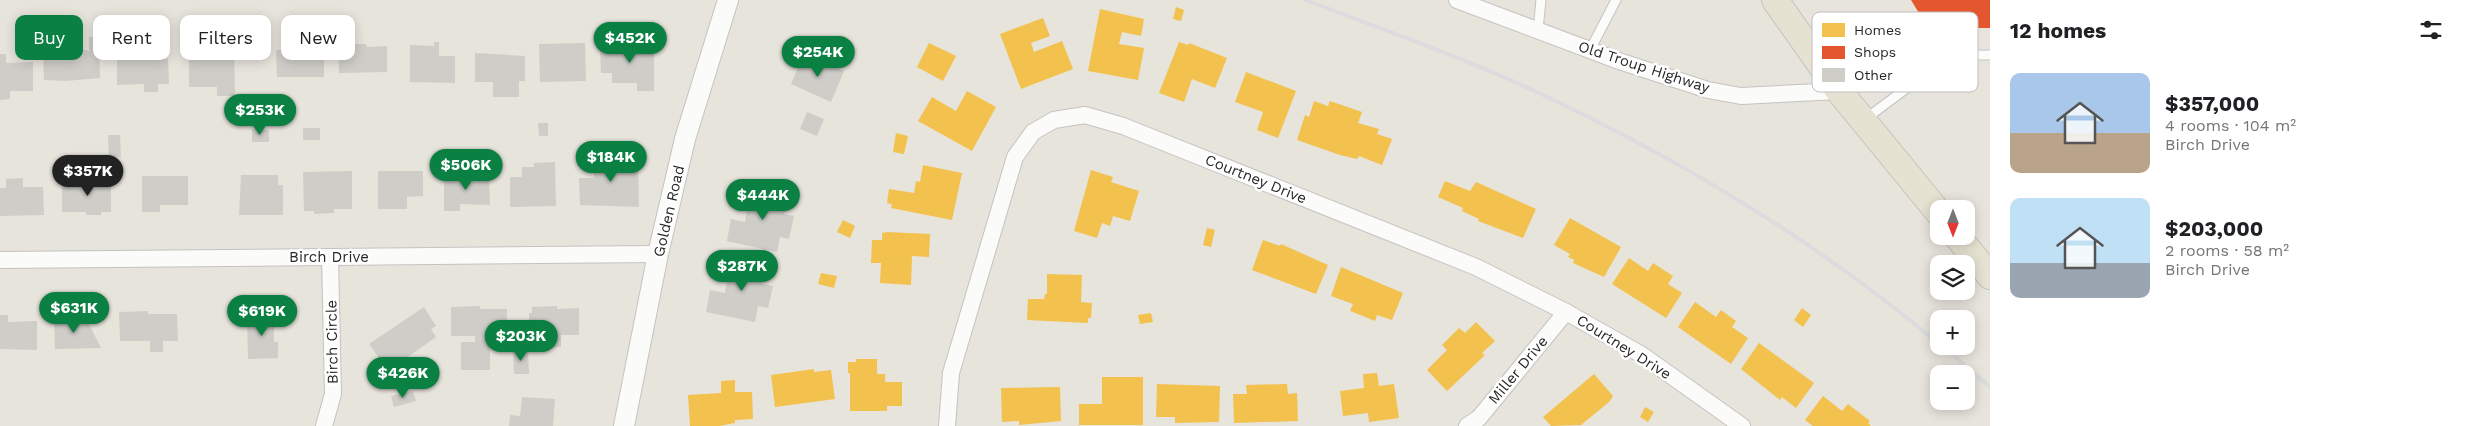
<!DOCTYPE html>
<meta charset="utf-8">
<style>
:root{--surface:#fff;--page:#f6f6f6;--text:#202124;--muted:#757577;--accent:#0b8043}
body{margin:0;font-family:"Work Sans",sans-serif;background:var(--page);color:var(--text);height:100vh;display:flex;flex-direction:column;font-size:19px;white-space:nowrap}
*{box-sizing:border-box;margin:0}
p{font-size:16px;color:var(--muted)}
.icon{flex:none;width:28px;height:28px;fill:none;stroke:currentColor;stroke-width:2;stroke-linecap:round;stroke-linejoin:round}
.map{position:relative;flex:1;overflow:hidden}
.panel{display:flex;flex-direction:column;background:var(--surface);width:475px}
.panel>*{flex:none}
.hud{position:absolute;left:15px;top:15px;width:475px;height:45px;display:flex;gap:10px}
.needle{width:32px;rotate:180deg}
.controls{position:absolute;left:1930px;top:200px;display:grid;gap:10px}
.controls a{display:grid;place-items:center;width:45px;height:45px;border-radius:10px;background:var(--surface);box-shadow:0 2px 12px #0003;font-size:25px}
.price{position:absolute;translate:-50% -42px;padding:0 11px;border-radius:18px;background:var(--accent);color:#fff;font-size:16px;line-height:32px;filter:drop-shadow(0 1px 2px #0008)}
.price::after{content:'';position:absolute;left:50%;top:30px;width:15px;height:11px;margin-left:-8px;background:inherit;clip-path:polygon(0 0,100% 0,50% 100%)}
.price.selected{background:#222;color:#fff}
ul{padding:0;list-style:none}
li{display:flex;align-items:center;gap:15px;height:125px;padding:0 20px}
li span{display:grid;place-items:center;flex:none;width:140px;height:100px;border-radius:10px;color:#555}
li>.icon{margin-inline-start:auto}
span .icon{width:60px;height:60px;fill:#fffc;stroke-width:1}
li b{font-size:21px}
h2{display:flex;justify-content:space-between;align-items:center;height:60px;padding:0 20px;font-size:21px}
.chip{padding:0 18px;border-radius:10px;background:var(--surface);box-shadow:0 2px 12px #0003;font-size:18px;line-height:45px}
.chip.selected{background:var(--accent);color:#fff}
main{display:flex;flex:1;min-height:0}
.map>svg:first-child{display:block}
.homes{fill:#f2c14e}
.shops{fill:#e4572e}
.building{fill:#cfcdc8}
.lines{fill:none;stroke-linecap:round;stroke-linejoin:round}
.service-casing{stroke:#c4c3c2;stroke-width:11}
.minor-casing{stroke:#c4c3c2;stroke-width:18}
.tertiary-casing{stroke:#c4c3c2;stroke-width:22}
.primary-casing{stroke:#c3c2bf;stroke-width:28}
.service{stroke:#fbfbfa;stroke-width:9}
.minor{stroke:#fbfbfa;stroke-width:16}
.tertiary{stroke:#fbfbfa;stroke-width:20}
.primary{stroke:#e6e2d1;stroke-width:26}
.rail{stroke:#dcdcde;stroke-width:4}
.labels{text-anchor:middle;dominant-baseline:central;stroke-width:5;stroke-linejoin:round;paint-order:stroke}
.street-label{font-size:15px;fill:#282828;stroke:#fff}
.key{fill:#fff;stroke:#bebebe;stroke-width:1}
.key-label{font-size:14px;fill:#282828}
</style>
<main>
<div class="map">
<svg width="1990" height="426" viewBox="0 0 1990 426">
<rect width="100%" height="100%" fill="#e7e4dc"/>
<g class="homes">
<polygon points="1176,7 1184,10 1181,21 1173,19"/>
<polygon points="1100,9 1144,19 1141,36 1122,32 1119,44 1144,48 1138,80 1088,71"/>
<polygon points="1043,18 1050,36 1031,43 1034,52 1062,41 1073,69 1021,89 1000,34"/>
<polygon points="1179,42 1188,45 1189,43 1227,58 1215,88 1192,79 1184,102 1159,93"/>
<polygon points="929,43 956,56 943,81 917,67"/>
<polygon points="1246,72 1296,91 1278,138 1257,130 1263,112 1235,102"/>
<polygon points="967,91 996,107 972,151 918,121 932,97 956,111"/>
<polygon points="1314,101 1328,106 1330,101 1362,112 1358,123 1379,129 1377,134 1392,139 1382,165 1359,156 1357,159 1340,155 1297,140 1305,115 1309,117"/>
<polygon points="896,133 908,136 904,154 893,152"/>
<polygon points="923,165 962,173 952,220 891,208 892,204 887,203 889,189 914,193 916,181 920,182"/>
<polygon points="1091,170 1113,177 1111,182 1139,191 1130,221 1113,216 1110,226 1102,223 1097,238 1074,231"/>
<polygon points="1445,181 1470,191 1476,182 1536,209 1523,238 1478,221 1479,219 1462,211 1463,208 1438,197"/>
<polygon points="1570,218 1621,247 1604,277 1573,263 1574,260 1568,257 1570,254 1554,245"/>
<polygon points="843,220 855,226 850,238 837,232"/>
<polygon points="1207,228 1215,230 1211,247 1203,245"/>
<polygon points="887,232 930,234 929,257 912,256 911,285 880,283 881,263 871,263 872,240 882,240 882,233"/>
<polygon points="1263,240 1280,246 1281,244 1328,265 1316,294 1252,270"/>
<polygon points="1629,258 1648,271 1653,263 1673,276 1668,284 1682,293 1666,318 1612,284"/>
<polygon points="1341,267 1403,293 1392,320 1377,315 1375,321 1353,312 1350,311 1353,304 1331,296"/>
<polygon points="821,273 837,276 834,288 818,284"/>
<polygon points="1047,274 1082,275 1081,302 1092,303 1091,318 1088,318 1088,323 1027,320 1028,299 1044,299 1045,294 1047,294"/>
<polygon points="1695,302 1716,317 1721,310 1736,321 1732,327 1748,338 1731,364 1678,327"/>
<polygon points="1802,308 1811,315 1803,327 1794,320"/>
<polygon points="1151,313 1153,322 1140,324 1138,315"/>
<polygon points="1476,322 1495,341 1482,353 1485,355 1447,391 1427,370 1447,350 1442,345 1459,328 1465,333"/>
<polygon points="1759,343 1814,383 1796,408 1782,397 1780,400 1741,369"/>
<polygon points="856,359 877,359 877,374 885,374 885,382 902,382 902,406 887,406 887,411 850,411 850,373 848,373 848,362 856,362"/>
<polygon points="814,369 814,372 831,370 835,399 775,407 771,375"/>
<polygon points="1377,373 1379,386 1394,384 1399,418 1369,422 1368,413 1343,416 1340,391 1364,388 1363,374"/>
<polygon points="1594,374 1613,396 1609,402 1581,425 1551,426 1543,417"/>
<polygon points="1102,377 1143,377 1143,425 1079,425 1079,404 1102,404"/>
<polygon points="735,380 735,392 752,392 753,419 735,420 735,423 719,426 690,426 688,395 721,393 721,381"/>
<polygon points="1157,384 1220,386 1219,422 1175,423 1175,417 1156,417"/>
<polygon points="1287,384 1288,394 1297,393 1298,421 1234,423 1233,394 1247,394 1246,385"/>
<polygon points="1060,387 1061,421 1019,425 1019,421 1002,422 1001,388"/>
<polygon points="1823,396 1842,411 1848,404 1870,421 1868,423 1871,426 1813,426 1805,420"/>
<polygon points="1645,407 1654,412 1648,422 1640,417"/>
</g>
<polygon class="shops" points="1911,0 1990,0 1990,28 1928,28"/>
<g class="building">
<polygon points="99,36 100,78 66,81 44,80 43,52 87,50 89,52 89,37"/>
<polygon points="635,41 635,43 654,43 654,91 637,91 637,83 612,83 612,73 601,73 600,46 617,46 617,42"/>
<polygon points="434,42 439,42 439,56 455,56 455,83 410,82 410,45 434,46"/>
<polygon points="585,43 586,81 540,82 539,44"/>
<polygon points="338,44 366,44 367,47 387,46 387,72 339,73"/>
<polygon points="292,46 313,46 313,49 324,49 324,77 277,77 276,50 292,50"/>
<polygon points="234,49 235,96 217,96 217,87 189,87 189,50"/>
<polygon points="475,53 525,56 525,81 519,81 519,97 493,97 493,82 475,82"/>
<polygon points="0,54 6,54 6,63 33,62 33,91 10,91 10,99 0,100"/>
<polygon points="804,54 844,71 831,102 791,84"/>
<polygon points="117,56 146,56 146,59 168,59 169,84 158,84 158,92 144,92 144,84 117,85"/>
<polygon points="807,112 824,119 817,136 800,129"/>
<polygon points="538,123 548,123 548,136 539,136"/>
<rect x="303" y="128" width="17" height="12"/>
<polygon points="252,129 269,130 269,142 252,142"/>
<polygon points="108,135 120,135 121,157 109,158"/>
<polygon points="594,149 612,149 613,163 638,163 639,207 580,205 579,178 594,178"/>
<polygon points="555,162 556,206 510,207 510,177 522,177 522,167 534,167 534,163"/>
<polygon points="352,171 352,209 334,209 334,213 314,214 314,211 304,211 303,172"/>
<polygon points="378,171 423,171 423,196 407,197 407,209 378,209"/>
<polygon points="489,174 490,205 460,204 460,211 444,211 444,176"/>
<polygon points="241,175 278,175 278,185 283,185 283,215 239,215"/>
<polygon points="142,176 188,176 188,205 160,205 160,212 142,212"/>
<polygon points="93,177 111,177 111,212 101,212 101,215 86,215 86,212 62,212 62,184 93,184"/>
<polygon points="23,178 23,187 43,187 44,215 0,216 0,188 6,188 6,179"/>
<polygon points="756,187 788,194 790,198 788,208 784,214 794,216 789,239 780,237 777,252 727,241 731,219 745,222 750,192 755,193"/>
<polygon points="735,258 768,265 770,269 768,278 763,280 762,284 773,286 768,308 758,306 755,322 706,312 710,290 725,293 730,262 734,263"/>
<polygon points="480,306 480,309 507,309 507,336 490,336 490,370 461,370 461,342 475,342 475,336 451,336 451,307"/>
<polygon points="557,306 557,309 579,308 579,335 561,335 561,347 529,348 529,313 532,313 532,307"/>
<polygon points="424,307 436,326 431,329 436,337 388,371 369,344"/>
<polygon points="148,311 148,314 177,314 178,341 163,341 163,352 150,352 150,341 120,341 119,312"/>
<polygon points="274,313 274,342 278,342 278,358 248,359 247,314"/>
<polygon points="0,315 8,315 8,322 37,321 37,350 0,349"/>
<polygon points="54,315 70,315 70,321 87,320 101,348 55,349"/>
<polygon points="513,350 528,350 529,374 514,374"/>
<polygon points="413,391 416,401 394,407 391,396"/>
<polygon points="522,397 555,399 553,426 509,426 510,415 520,416"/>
</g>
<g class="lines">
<defs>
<g id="service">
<polyline points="1538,30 1541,0"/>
<polyline points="1590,50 1616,0"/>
<polyline points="1864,120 1951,55 1990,55"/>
</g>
<g id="minor">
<polyline points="1457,0 1619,61 1708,90 1741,96 1839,91"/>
<polyline points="0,260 658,254"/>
<polyline points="324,426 333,394 330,257"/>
<polyline points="947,426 951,373 1015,157 1033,132 1054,120 1085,115 1123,126 1476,267 1566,312 1642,355 1742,426"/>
<polyline points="1467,426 1479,418 1566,312"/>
</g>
<polyline id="tertiary" points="624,426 658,254 685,139 728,0"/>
<g id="primary">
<polyline points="1775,0 1839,91 1939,213"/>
<polyline points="1957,236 1990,276"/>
</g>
</defs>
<use href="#service" class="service-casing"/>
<use href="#minor" class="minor-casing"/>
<use href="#tertiary" class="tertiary-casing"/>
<use href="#primary" class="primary-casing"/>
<use href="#service" class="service"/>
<use href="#minor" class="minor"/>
<use href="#tertiary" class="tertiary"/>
<use href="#primary" class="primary"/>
<g class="rail">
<path d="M1305,0c74,28 149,54 221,87 147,68 288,152 413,257"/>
<polyline points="1942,346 1990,387"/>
</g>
</g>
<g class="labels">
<g class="street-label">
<text transform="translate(1644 67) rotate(18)">Old Troup Highway</text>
<text transform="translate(1256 179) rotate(22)">Courtney Drive</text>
<text transform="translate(669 211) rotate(-77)">Golden Road</text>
<text x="329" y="257">Birch Drive</text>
<text transform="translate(332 342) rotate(-91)">Birch Circle</text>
<text transform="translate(1624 347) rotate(32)">Courtney Drive</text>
<text transform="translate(1518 370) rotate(-50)">Miller Drive</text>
</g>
</g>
<rect x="1812" y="12" width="166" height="80" rx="8" class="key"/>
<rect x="1822" y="23" width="23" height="14" fill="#f2c14e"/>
<rect x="1822" y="46" width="23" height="13" fill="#e4572e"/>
<rect x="1822" y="68" width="23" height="14" fill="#cfcdc8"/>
<g class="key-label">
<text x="1854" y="35">Homes</text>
<text x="1854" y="57">Shops</text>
<text x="1854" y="80">Other</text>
</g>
</svg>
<div class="controls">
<a><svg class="needle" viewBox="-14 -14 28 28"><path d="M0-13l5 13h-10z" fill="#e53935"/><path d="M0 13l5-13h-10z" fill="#757577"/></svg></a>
<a><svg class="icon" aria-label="layers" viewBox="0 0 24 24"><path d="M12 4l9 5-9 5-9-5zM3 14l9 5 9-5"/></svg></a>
<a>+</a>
<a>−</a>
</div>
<b class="price" style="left:630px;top:64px">$452K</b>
<b class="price" style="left:818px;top:78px">$254K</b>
<b class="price" style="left:260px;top:136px">$253K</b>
<b class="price" style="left:611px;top:183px">$184K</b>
<b class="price" style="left:466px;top:191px">$506K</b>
<b class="price selected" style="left:88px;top:197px">$357K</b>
<b class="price" style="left:763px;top:221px">$444K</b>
<b class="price" style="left:742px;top:292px">$287K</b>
<b class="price" style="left:74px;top:334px">$631K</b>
<b class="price" style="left:262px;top:337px">$619K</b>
<b class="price" style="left:521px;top:362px">$203K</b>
<b class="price" style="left:403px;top:399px">$426K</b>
<div class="hud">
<a class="chip selected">Buy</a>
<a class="chip">Rent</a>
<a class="chip">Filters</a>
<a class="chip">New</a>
</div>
</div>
<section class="panel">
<h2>12 homes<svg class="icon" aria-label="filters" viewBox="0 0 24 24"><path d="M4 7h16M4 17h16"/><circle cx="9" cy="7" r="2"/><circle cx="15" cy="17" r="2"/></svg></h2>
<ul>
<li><span style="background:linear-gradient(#a9c7e8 60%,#b9a48a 0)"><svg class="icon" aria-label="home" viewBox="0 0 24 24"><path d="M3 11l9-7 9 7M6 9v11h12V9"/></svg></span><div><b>$357,000</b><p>4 rooms · 104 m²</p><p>Birch Drive</p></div></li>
<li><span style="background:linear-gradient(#bfe0f5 65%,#9aa5b1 0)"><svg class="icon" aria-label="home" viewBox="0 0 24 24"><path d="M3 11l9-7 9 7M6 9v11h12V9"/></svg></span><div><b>$203,000</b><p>2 rooms · 58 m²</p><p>Birch Drive</p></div></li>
</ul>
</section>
</main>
